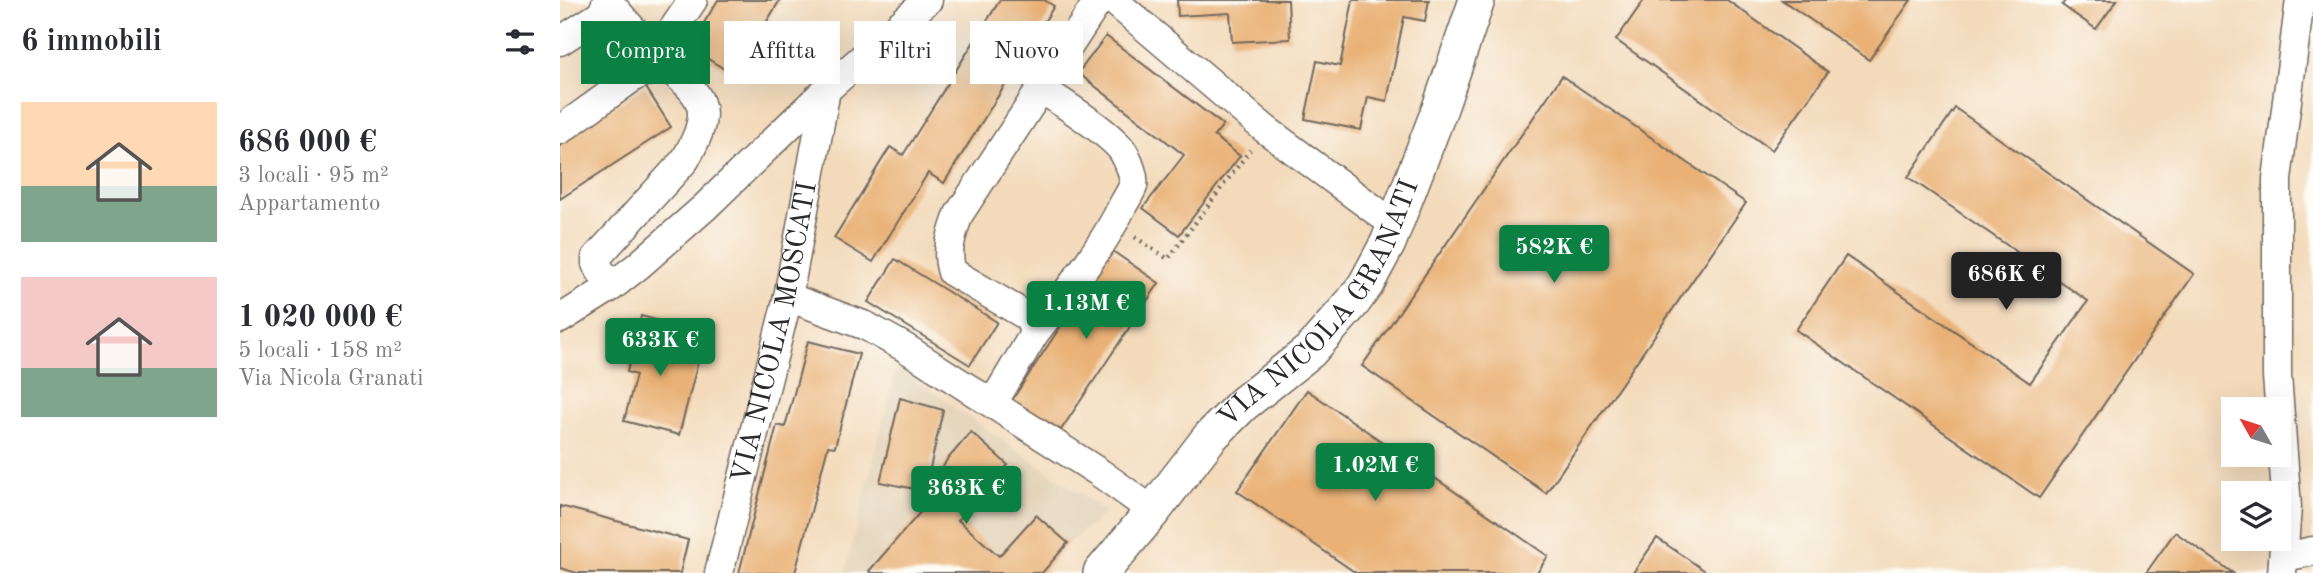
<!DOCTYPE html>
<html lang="it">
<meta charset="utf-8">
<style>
:root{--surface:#fff;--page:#f2f2f3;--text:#2b2b33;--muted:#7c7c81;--accent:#0b8043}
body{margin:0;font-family:"Old Standard TT",serif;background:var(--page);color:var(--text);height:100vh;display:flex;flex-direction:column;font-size:26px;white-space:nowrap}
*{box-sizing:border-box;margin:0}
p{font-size:23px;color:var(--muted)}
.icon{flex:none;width:38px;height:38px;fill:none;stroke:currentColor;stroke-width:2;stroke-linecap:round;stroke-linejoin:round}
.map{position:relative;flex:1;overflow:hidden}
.drawer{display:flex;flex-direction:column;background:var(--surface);width:560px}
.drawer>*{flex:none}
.hud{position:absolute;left:21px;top:21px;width:665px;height:63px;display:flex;gap:14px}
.needle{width:46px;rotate:309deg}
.buttons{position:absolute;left:1661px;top:397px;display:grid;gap:14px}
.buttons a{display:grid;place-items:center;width:70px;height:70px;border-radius:0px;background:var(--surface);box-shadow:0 7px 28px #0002;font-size:35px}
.price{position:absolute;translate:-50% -60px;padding:0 16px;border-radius:7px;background:var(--accent);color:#fff;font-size:23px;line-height:46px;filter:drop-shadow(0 2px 4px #0008)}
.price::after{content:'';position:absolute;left:50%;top:42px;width:21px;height:16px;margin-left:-10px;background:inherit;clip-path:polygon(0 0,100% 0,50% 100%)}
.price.current{background:#222;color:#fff}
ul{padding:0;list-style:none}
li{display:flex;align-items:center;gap:21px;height:175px;padding:0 21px}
li span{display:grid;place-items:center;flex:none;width:196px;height:140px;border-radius:0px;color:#555}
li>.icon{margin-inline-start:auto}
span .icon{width:84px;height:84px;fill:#fffc;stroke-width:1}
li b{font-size:30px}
h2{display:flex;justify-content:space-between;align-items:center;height:84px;padding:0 21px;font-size:30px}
.chip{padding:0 24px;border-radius:0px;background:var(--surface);box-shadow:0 7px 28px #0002;font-size:24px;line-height:63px}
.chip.current{background:var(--accent);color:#fff}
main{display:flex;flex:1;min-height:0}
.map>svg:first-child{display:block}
.built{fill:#e0ceb1}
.building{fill:#e9b175}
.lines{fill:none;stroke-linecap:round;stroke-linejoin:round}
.minor-casing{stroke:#71685d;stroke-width:31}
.tertiary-casing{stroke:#71685d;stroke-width:38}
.path{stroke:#71685d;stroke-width:4.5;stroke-dasharray:2 5;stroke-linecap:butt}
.minor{stroke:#fff;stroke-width:28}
.tertiary{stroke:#fff;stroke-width:35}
.labels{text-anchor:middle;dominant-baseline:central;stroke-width:6;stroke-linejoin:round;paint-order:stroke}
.street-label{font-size:28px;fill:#2b2b2b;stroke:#fdfcf7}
</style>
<main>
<section class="drawer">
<h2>6 immobili<svg class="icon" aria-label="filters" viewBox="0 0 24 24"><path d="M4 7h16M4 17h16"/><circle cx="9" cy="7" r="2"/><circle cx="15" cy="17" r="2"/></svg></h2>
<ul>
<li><span style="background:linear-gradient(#ffd9b3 60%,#7fa58c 0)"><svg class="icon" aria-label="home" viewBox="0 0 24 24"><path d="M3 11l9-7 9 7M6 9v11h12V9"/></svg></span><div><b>686 000 €</b><p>3 locali · 95 m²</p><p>Appartamento</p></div></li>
<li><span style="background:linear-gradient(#f6c9c9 65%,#7fa58c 0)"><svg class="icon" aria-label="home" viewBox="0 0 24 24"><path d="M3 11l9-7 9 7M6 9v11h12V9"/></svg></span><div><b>1 020 000 €</b><p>5 locali · 158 m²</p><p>Via Nicola Granati</p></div></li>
</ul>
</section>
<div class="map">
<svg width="1753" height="573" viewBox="0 0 1753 573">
<rect width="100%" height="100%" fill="#fdfcf7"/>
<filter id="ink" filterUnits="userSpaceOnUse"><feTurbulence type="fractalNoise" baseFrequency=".0143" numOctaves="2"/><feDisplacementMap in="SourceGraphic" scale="14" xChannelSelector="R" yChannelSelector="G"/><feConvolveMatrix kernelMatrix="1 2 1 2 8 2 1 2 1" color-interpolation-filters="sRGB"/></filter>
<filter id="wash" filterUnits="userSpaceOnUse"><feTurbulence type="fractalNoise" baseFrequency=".00686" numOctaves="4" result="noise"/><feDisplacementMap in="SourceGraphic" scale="28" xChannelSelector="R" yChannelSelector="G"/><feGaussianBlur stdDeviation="1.57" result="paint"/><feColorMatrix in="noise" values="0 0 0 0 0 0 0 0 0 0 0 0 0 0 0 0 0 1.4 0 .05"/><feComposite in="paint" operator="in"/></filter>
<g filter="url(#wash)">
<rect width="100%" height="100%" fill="#f3daba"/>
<polygon class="built" points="337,367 546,512 508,543 484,573 285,573"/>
<g id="blocks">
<g class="building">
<polygon points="158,0 220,0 174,75 129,47"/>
<polygon points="440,0 484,0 494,6 384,183 368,173 313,262 274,238 330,147 343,155"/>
<polygon points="617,0 728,0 730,39 672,42 670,13 618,16"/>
<polygon points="793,0 869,0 865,21 844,17 827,101 808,97 801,130 745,119 757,61 780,66"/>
<polygon points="1084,0 1167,0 1268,72 1212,150 1056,40"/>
<polygon points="1222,0 1351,0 1309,60"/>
<polygon points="1506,0 1557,0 1536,29 1502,5"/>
<polygon points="546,36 663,125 654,136 680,156 619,235 583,208 624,155 518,73"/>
<polygon points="1002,76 1186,203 986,493 802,366"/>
<polygon points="85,86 111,127 0,199 0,141"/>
<polygon points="1395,108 1634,274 1479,498 1236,330 1286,256 1470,383 1528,301 1348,177"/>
<polygon points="551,250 599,283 501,430 452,400"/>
<polygon points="335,259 437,322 410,365 308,302"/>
<polygon points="81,316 108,323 105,337 142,347 119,435 64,421 76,375 67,372"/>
<polygon points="248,341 299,354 275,447 268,446 235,573 179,573 217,425 225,427"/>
<polygon points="747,390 988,556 977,573 796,573 677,491"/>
<polygon points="340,398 383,410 365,491 320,482"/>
<polygon points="411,432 448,465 398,520 439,556 476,515 508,543 482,573 311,573 309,571 363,509 386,461"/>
<polygon points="0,506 128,540 120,573 17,573 0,568"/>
<polygon points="1615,532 1673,573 1586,573"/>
<polygon points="1097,538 1148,573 1073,573"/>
</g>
</g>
</g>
<g filter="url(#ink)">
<use href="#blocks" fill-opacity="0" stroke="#71685d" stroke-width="2"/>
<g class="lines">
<defs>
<g id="minor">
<polyline points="553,0 705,129 835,225"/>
<path d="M48,1c18,21 36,42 55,62 12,12 31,23 37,40 7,18 -6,41 -15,57l-89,98v6l15,23"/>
<polyline points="0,41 42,14 47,0"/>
<polyline points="105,65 107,38 133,0"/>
<polyline points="0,130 75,76 105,65"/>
<polyline points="228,297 306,326 344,347 540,473 593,511"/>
<polyline points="0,319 51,287 79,265 145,207 266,90 368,0"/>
<path d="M474,334c32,-41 66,-82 89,-129 3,-6 8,-13 10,-19 2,-9 -4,-23 -8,-31 -9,-19 -66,-54 -85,-67"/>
<path d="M433,403l41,-69 -4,-16 -78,-46c-7,-21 0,-38 7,-58l140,-214"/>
<polyline points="1725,557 1753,551"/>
<path id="s1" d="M159,573l69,-276 38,-207"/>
<polyline points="1722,573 1727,507 1717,376 1717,179 1740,0"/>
</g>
<g id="tertiary">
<path id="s2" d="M541,573l52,-62 57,-74 33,-33 67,-53 43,-49 13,-18 22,-41 52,-135 37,-108"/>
</g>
</defs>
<use href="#minor" class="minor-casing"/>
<use href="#tertiary" class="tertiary-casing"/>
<polyline class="path" points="575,237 608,259 690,150"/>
<use href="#minor" class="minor"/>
<use href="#tertiary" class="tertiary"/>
</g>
</g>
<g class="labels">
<g class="street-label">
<text stroke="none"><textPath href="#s2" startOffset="350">VIA NICOLA GRANATI</textPath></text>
<text stroke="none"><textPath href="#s1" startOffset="247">VIA NICOLA MOSCATI</textPath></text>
</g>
</g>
</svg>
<div class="buttons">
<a><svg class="needle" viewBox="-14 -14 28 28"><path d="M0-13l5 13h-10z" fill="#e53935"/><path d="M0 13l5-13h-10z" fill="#7c7c81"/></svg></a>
<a><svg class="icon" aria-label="layers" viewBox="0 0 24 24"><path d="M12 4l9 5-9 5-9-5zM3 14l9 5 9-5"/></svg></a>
</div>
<b class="price" style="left:994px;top:285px">582K €</b>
<b class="price current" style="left:1446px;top:312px">686K €</b>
<b class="price" style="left:526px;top:341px">1.13M €</b>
<b class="price" style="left:100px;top:378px">633K €</b>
<b class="price" style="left:815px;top:503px">1.02M €</b>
<b class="price" style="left:406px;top:526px">363K €</b>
<div class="hud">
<a class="chip current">Compra</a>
<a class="chip">Affitta</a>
<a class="chip">Filtri</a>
<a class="chip">Nuovo</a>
</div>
</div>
</main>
